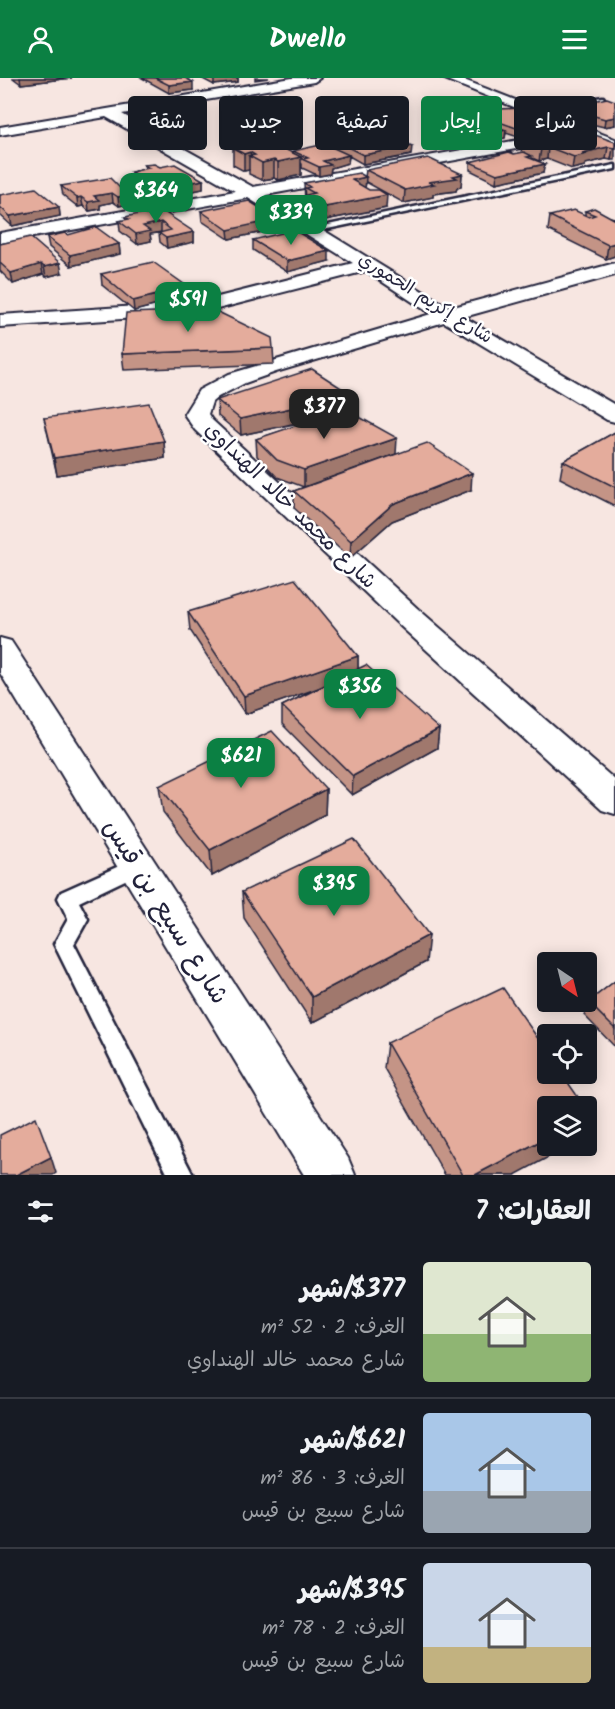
<!DOCTYPE html>
<html lang="ar">
<meta charset="utf-8">
<style>
:root{--surface:#171b24;--page:#242831;--text:#f1f3f6;--muted:#9ea1a6;--line:#363941;--accent:#0b8043}
body{margin:0;font-family:Kalam,"Playpen Sans Arabic",sans-serif;background:var(--page);color:var(--text);direction:rtl;height:100vh;display:flex;flex-direction:column;font-size:22px;white-space:nowrap}
*{box-sizing:border-box;margin:0}
p{font-size:20px;color:var(--muted)}
.icon{flex:none;width:33px;height:33px;fill:none;stroke:currentColor;stroke-width:2;stroke-linecap:round;stroke-linejoin:round}
.map{position:relative;height:1097px;overflow:hidden;direction:ltr}
.side{display:flex;flex-direction:column;background:var(--surface);flex:1}
.side>*{flex:none}
.banner{position:absolute;left:18px;top:18px;width:579px;height:54px;direction:rtl;display:flex;gap:12px}
.needle{width:39px;rotate:145deg}
.controls{position:absolute;left:537px;top:874px;display:grid;gap:12px}
.controls a{display:grid;place-items:center;width:60px;height:60px;border-radius:6px;background:var(--surface);box-shadow:0 3px 15px #0003;font-size:30px}
.price{position:absolute;translate:-50% -51px;padding:0 14px;border-radius:12px;background:var(--accent);color:#fff;font-size:20px;line-height:39px;filter:drop-shadow(0 2px 3px #0008)}
.price::after{content:'';position:absolute;left:50%;top:36px;width:18px;height:14px;margin-left:-9px;background:inherit;clip-path:polygon(0 0,100% 0,50% 100%)}
.price.selected{background:#222;color:#fff}
ul{padding:0;list-style:none}
li{display:flex;align-items:center;gap:18px;height:150px;padding:0 24px}
li+li{border-top:2px solid var(--line)}
li span{display:grid;place-items:center;flex:none;width:168px;height:120px;border-radius:6px;color:#555}
li>.icon{margin-inline-start:auto}
span .icon{width:72px;height:72px;fill:#fffc;stroke-width:1}
li b{font-size:26px}
h2{display:flex;justify-content:space-between;align-items:center;height:72px;padding:0 24px;font-size:26px}
.chip{padding:0 21px;border-radius:6px;background:var(--surface);box-shadow:0 3px 15px #0003;font-size:21px;line-height:54px}
.chip.selected{background:var(--accent);color:#fff}
header{display:flex;justify-content:space-between;align-items:center;height:78px;padding:0 24px;background:var(--accent);color:#fff;font-size:27px;font-weight:700}
.map>svg:first-child{display:block}
.lines{fill:none;stroke-linecap:round;stroke-linejoin:round}
.service-casing{stroke:#22223b;stroke-width:5}
.minor-casing{stroke:#22223b;stroke-width:4}
.service{fill:#fff;fill-rule:evenodd}
.minor{fill:#fff;fill-rule:evenodd}
.wall{fill:#c49486;stroke:#22223b;stroke-width:1.5}
.shaded-wall{fill:#a0786d;stroke:#22223b;stroke-width:1.5}
.building{fill:#e4ac9c;stroke:#22223b;stroke-width:1.5}
.labels{text-anchor:middle;dominant-baseline:central;stroke-width:5;stroke-linejoin:round;paint-order:stroke}
.far-street-label{font-size:18px;fill:#22223b;stroke:#fff}
.street-label{font-size:21px;fill:#22223b;stroke:#fff}
.near-street-label{font-size:26px;fill:#22223b;stroke:#fff}
</style>
<header><svg class="icon" aria-label="menu" viewBox="0 0 24 24"><path d="M4 6h16M4 12h16M4 18h16"/></svg>Dwello<svg class="icon" aria-label="person" viewBox="0 0 24 24"><circle cx="12" cy="8" r="4"/><path d="M4 21q1-7 8-7t8 7"/></svg></header>
<div class="map">
<svg width="615" height="1097" viewBox="0 0 615 1097">
<rect width="100%" height="100%" fill="#f7e6e1"/>
<filter id="ink" filterUnits="userSpaceOnUse"><feTurbulence type="fractalNoise" baseFrequency=".0167" numOctaves="2"/><feDisplacementMap in="SourceGraphic" scale="12" xChannelSelector="R" yChannelSelector="G"/><feConvolveMatrix kernelMatrix="1 2 1 2 8 2 1 2 1" color-interpolation-filters="sRGB"/></filter>
<g filter="url(#ink)">
<g class="lines">
<defs>
<g id="service">
<polygon points="603,19 605,22 525,33 522,31"/>
<polygon points="615,87 615,91 313,154 309,151"/>
<polygon points="137,780 144,783 146,788 144,793 79,824 88,841 74,866 193,1097 168,1097 54,866 68,841 58,820 61,814"/>
</g>
<g id="minor">
<polygon points="292,0 320,0 314,4 122,36 253,109 564,54 571,58 564,62 266,117 450,230 615,185 615,197 464,239 615,327 615,344 607,342 444,244 276,294 245,305 218,319 212,324 208,336 212,342 417,530 615,702 615,736 602,732 396,544 195,352 184,336 199,312 229,296 431,236 366,193 198,236 0,249 0,237 198,224 353,185 248,120 0,165 0,155 235,113 106,39 0,57 0,49"/>
<polygon points="442,0 459,0 615,61 615,70"/>
<polygon points="0,560 11,563 348,1080 355,1097 304,1097 0,595"/>
</g>
</defs>
<use href="#service" class="service-casing"/>
<use href="#minor" class="minor-casing"/>
<use href="#service" class="service"/>
<use href="#minor" class="minor"/>
</g>
<g class="wall">
<polygon points="13,0 72,0 21,6"/>
<polygon points="142,0 185,0 193,12 169,15"/>
<polygon points="201,0 238,0 238,4 214,7"/>
<polygon points="615,23 615,47 604,49 575,42 568,36 569,28"/>
<polygon points="474,35 551,40 550,48 518,59 506,55 505,60 479,66 447,52 447,44 473,39"/>
<polygon points="332,61 411,77 363,86 349,78 348,85 331,90 330,96 319,98 302,90 302,86 301,85 301,97 278,102 274,100 262,102 249,96 249,92 244,93 233,87 233,70 293,75 293,73 332,69"/>
<polygon points="523,63 615,64 611,82 606,81 585,86 585,88 572,91 547,81 539,83 532,80 532,81 543,95 496,105 470,92 470,84 521,75"/>
<polygon points="144,87 160,89 203,102 203,111 160,120 132,103 131,94 145,91"/>
<polygon points="366,92 462,96 461,109 457,110 456,113 433,116 433,119 404,125 366,104 365,110 386,130 325,142 306,130 306,124 305,123 304,105 365,99"/>
<polygon points="61,108 127,117 128,126 119,128 113,124 100,127 100,131 89,133 83,128 78,129 63,117"/>
<polygon points="0,117 59,129 60,138 12,148 0,137"/>
<polygon points="201,133 274,149 273,149 273,152 229,161 202,143"/>
<polygon points="585,133 615,140 615,178 606,181 548,152 550,138 585,137"/>
<polygon points="146,137 194,154 194,164 167,170 160,164 159,155 150,156 151,163 137,166 120,153 119,143 126,142 125,139"/>
<polygon points="68,157 119,166 120,176 71,188 49,169 47,159"/>
<polygon points="253,162 329,183 287,194 253,172"/>
<polygon points="0,166 62,195 46,199 43,196 13,206 0,193"/>
<polygon points="101,196 188,209 189,219 134,233 102,207"/>
<polygon points="273,270 274,286 124,292 122,276"/>
<polygon points="352,317 352,333 350,334 396,376 471,412 392,443 350,480 294,430 294,413 304,409 277,399 257,378 256,361 318,341 241,357 218,338 217,322"/>
<polygon points="44,340 164,363 165,380 57,397"/>
<polygon points="615,354 615,428 560,400 563,383"/>
<polygon points="188,534 358,578 358,591 439,651 437,670 352,717 282,646 282,628 316,611 245,636 190,552"/>
<polygon points="159,708 326,711 325,737 212,798 163,734"/>
<polygon points="242,814 426,884 312,945 244,840"/>
<polygon points="615,903 615,969 584,937 588,924"/>
<polygon points="387,965 515,1097 445,1097 384,990"/>
</g>
<g class="shaded-wall">
<polygon points="20,0 72,0 21,6"/>
<polygon points="214,0 238,0 238,4 214,7"/>
<polygon points="255,0 269,0 255,2"/>
<polygon points="193,4 193,12 169,15 169,7"/>
<polygon points="615,39 615,47 604,49 605,41"/>
<polygon points="551,40 550,48 518,59 519,51"/>
<polygon points="506,52 505,60 479,66 480,57"/>
<polygon points="412,68 411,77 363,86 363,77"/>
<polygon points="548,69 547,81 539,83 541,71"/>
<polygon points="608,69 606,81 585,86 585,88 572,91 574,79 582,75"/>
<polygon points="613,70 615,70 615,82 611,82"/>
<polygon points="250,74 251,79 249,78 249,92 244,93 244,76"/>
<polygon points="349,77 348,85 331,90 330,96 319,98 319,89 323,83"/>
<polygon points="301,79 301,97 278,102 278,84"/>
<polygon points="274,82 274,100 262,102 262,85"/>
<polygon points="545,86 543,95 496,105 497,96"/>
<polygon points="462,96 461,109 457,110 456,113 433,116 433,119 404,125 405,112 428,104"/>
<polygon points="366,99 365,112 352,102"/>
<polygon points="203,102 203,111 160,120 160,111"/>
<polygon points="112,115 113,124 100,127 100,131 89,133 88,124 94,118"/>
<polygon points="127,117 128,126 119,128 118,119"/>
<polygon points="387,117 386,130 325,142 325,129"/>
<polygon points="81,119 83,128 78,129 77,120"/>
<polygon points="59,129 60,138 12,148 10,138"/>
<polygon points="274,139 274,149 273,149 273,152 229,161 228,152"/>
<polygon points="161,144 161,154 150,156 151,163 137,166 136,156 143,148"/>
<polygon points="194,154 194,164 167,170 166,160"/>
<polygon points="615,165 615,178 606,181 608,167"/>
<polygon points="119,166 120,176 71,188 70,177"/>
<polygon points="329,173 329,183 287,194 287,183"/>
<polygon points="60,185 62,195 46,199 44,189"/>
<polygon points="41,186 43,196 13,206 11,195"/>
<polygon points="188,209 189,219 134,233 133,223"/>
<polygon points="352,317 352,333 241,357 240,341"/>
<polygon points="397,360 396,376 304,409 304,392"/>
<polygon points="164,363 165,380 57,397 54,380"/>
<polygon points="472,395 471,412 392,443 350,480 351,463 393,426"/>
<polygon points="358,578 358,596 245,636 244,618"/>
<polygon points="439,651 437,670 352,717 353,698"/>
<polygon points="326,711 325,737 212,798 210,772"/>
<polygon points="429,857 426,884 312,945 312,919"/>
<polygon points="590,1037 586,1048 586,1039"/>
<polygon points="548,1059 548,1068 569,1068 515,1097 475,1097"/>
<polygon points="51,1079 56,1095 53,1097 16,1097"/>
</g>
<g class="building">
<polygon points="155,0 185,0 193,4 169,7"/>
<polygon points="607,20 615,23 615,39 605,41 577,33 569,28"/>
<polygon points="525,30 551,40 519,51 474,35 498,31"/>
<polygon points="473,39 506,52 480,57 447,44"/>
<polygon points="578,51 615,64 615,70 608,69 582,75 587,76 574,79 548,69 541,71 523,63"/>
<polygon points="380,53 412,68 363,77 332,61"/>
<polygon points="268,63 301,79 278,84 274,82 262,85 249,78 255,77 250,74 244,76 233,70"/>
<polygon points="325,66 349,77 323,83 331,87 319,89 302,81 308,80 293,73"/>
<polygon points="509,74 514,76 524,74 532,78 527,79 545,86 497,96 470,84"/>
<polygon points="428,80 462,96 453,98 457,100 428,104 434,106 405,112 366,92"/>
<polygon points="154,86 160,89 175,86 203,102 160,111 131,94 149,90 144,87"/>
<polygon points="359,95 366,99 352,102 369,112 379,112 387,117 325,129 306,117 314,115 305,110 310,109 304,105"/>
<polygon points="110,100 127,117 118,119 112,115 94,118 99,122 88,124 81,119 77,120 61,108"/>
<polygon points="36,110 59,129 10,138 0,129 0,117"/>
<polygon points="249,123 274,139 269,140 273,142 228,152 201,133"/>
<polygon points="594,130 614,141 615,140 615,165 608,167 550,138 574,132 589,139 595,137 585,133"/>
<polygon points="164,134 194,154 166,160 159,155 171,152 161,144 143,148 150,153 136,156 119,143 129,141 125,139 143,135 146,137"/>
<polygon points="96,149 119,166 70,177 47,159 65,155 68,157"/>
<polygon points="294,152 329,173 287,183 253,162"/>
<polygon points="30,159 60,185 44,189 41,186 11,195 0,185 0,166"/>
<polygon points="153,184 188,209 133,223 101,196"/>
<polygon points="214,232 272,260 273,270 122,276 126,235"/>
<polygon points="312,291 352,317 240,341 217,322"/>
<polygon points="149,325 164,363 54,380 44,340"/>
<polygon points="345,331 397,360 304,392 277,382 256,361"/>
<polygon points="615,354 615,409 563,383"/>
<polygon points="427,365 472,395 393,426 351,463 294,413"/>
<polygon points="295,501 358,578 244,618 188,534"/>
<polygon points="366,587 439,651 353,698 282,628"/>
<polygon points="272,653 326,711 210,772 159,708"/>
<polygon points="354,761 429,857 312,919 242,814"/>
<polygon points="615,903 615,951 588,924"/>
<polygon points="503,910 548,975 548,996 562,996 585,1029 548,1029 548,1059 475,1097 463,1097 387,965"/>
<polygon points="586,1031 590,1037 586,1039"/>
<polygon points="36,1039 51,1079 16,1097 0,1097 0,1057"/>
</g>
</g>
<g class="labels">
<g class="far-street-label">
<text transform="translate(425 221) rotate(32)">شارع إكريم الحموري</text>
</g>
<g class="street-label">
<text transform="translate(290 428) rotate(44)">شارع محمد خالد الهنداوي</text>
</g>
<g class="near-street-label">
<text transform="translate(165 834) rotate(58)">شارع سبيع بن قيس</text>
</g>
</g>
</svg>
<div class="controls">
<a><svg class="needle" viewBox="-14 -14 28 28"><path d="M0-13l5 13h-10z" fill="#e53935"/><path d="M0 13l5-13h-10z" fill="#9ea1a6"/></svg></a>
<a><svg class="icon" aria-label="locate" viewBox="0 0 24 24"><circle cx="12" cy="12" r="6"/><path d="M12 2v4M12 18v4M2 12h4M18 12h4"/></svg></a>
<a><svg class="icon" aria-label="layers" viewBox="0 0 24 24"><path d="M12 4l9 5-9 5-9-5zM3 14l9 5 9-5"/></svg></a>
</div>
<b class="price" style="left:156px;top:146px">$364</b>
<b class="price" style="left:291px;top:168px">$339</b>
<b class="price" style="left:188px;top:255px">$591</b>
<b class="price selected" style="left:324px;top:362px">$377</b>
<b class="price" style="left:360px;top:642px">$356</b>
<b class="price" style="left:241px;top:711px">$621</b>
<b class="price" style="left:334px;top:839px">$395</b>
<div class="banner">
<a class="chip">شراء</a>
<a class="chip selected">إيجار</a>
<a class="chip">تصفية</a>
<a class="chip">جديد</a>
<a class="chip">شقة</a>
</div>
</div>
<section class="side">
<h2>العقارات: 7<svg class="icon" aria-label="filters" viewBox="0 0 24 24"><path d="M4 7h16M4 17h16"/><circle cx="9" cy="7" r="2"/><circle cx="15" cy="17" r="2"/></svg></h2>
<ul>
<li><span style="background:linear-gradient(#dfe7d0 60%,#8fb573 0)"><svg class="icon" aria-label="home" viewBox="0 0 24 24"><path d="M3 11l9-7 9 7M6 9v11h12V9"/></svg></span><div><b>$377/شهر</b><p>الغرف: 2 · 52 m²</p><p>شارع محمد خالد الهنداوي</p></div></li>
<li><span style="background:linear-gradient(#a9c7e8 65%,#9aa5b1 0)"><svg class="icon" aria-label="home" viewBox="0 0 24 24"><path d="M3 11l9-7 9 7M6 9v11h12V9"/></svg></span><div><b>$621/شهر</b><p>الغرف: 3 · 86 m²</p><p>شارع سبيع بن قيس</p></div></li>
<li><span style="background:linear-gradient(#c9d6e8 70%,#c2b280 0)"><svg class="icon" aria-label="home" viewBox="0 0 24 24"><path d="M3 11l9-7 9 7M6 9v11h12V9"/></svg></span><div><b>$395/شهر</b><p>الغرف: 2 · 78 m²</p><p>شارع سبيع بن قيس</p></div></li>
</ul>
</section>
